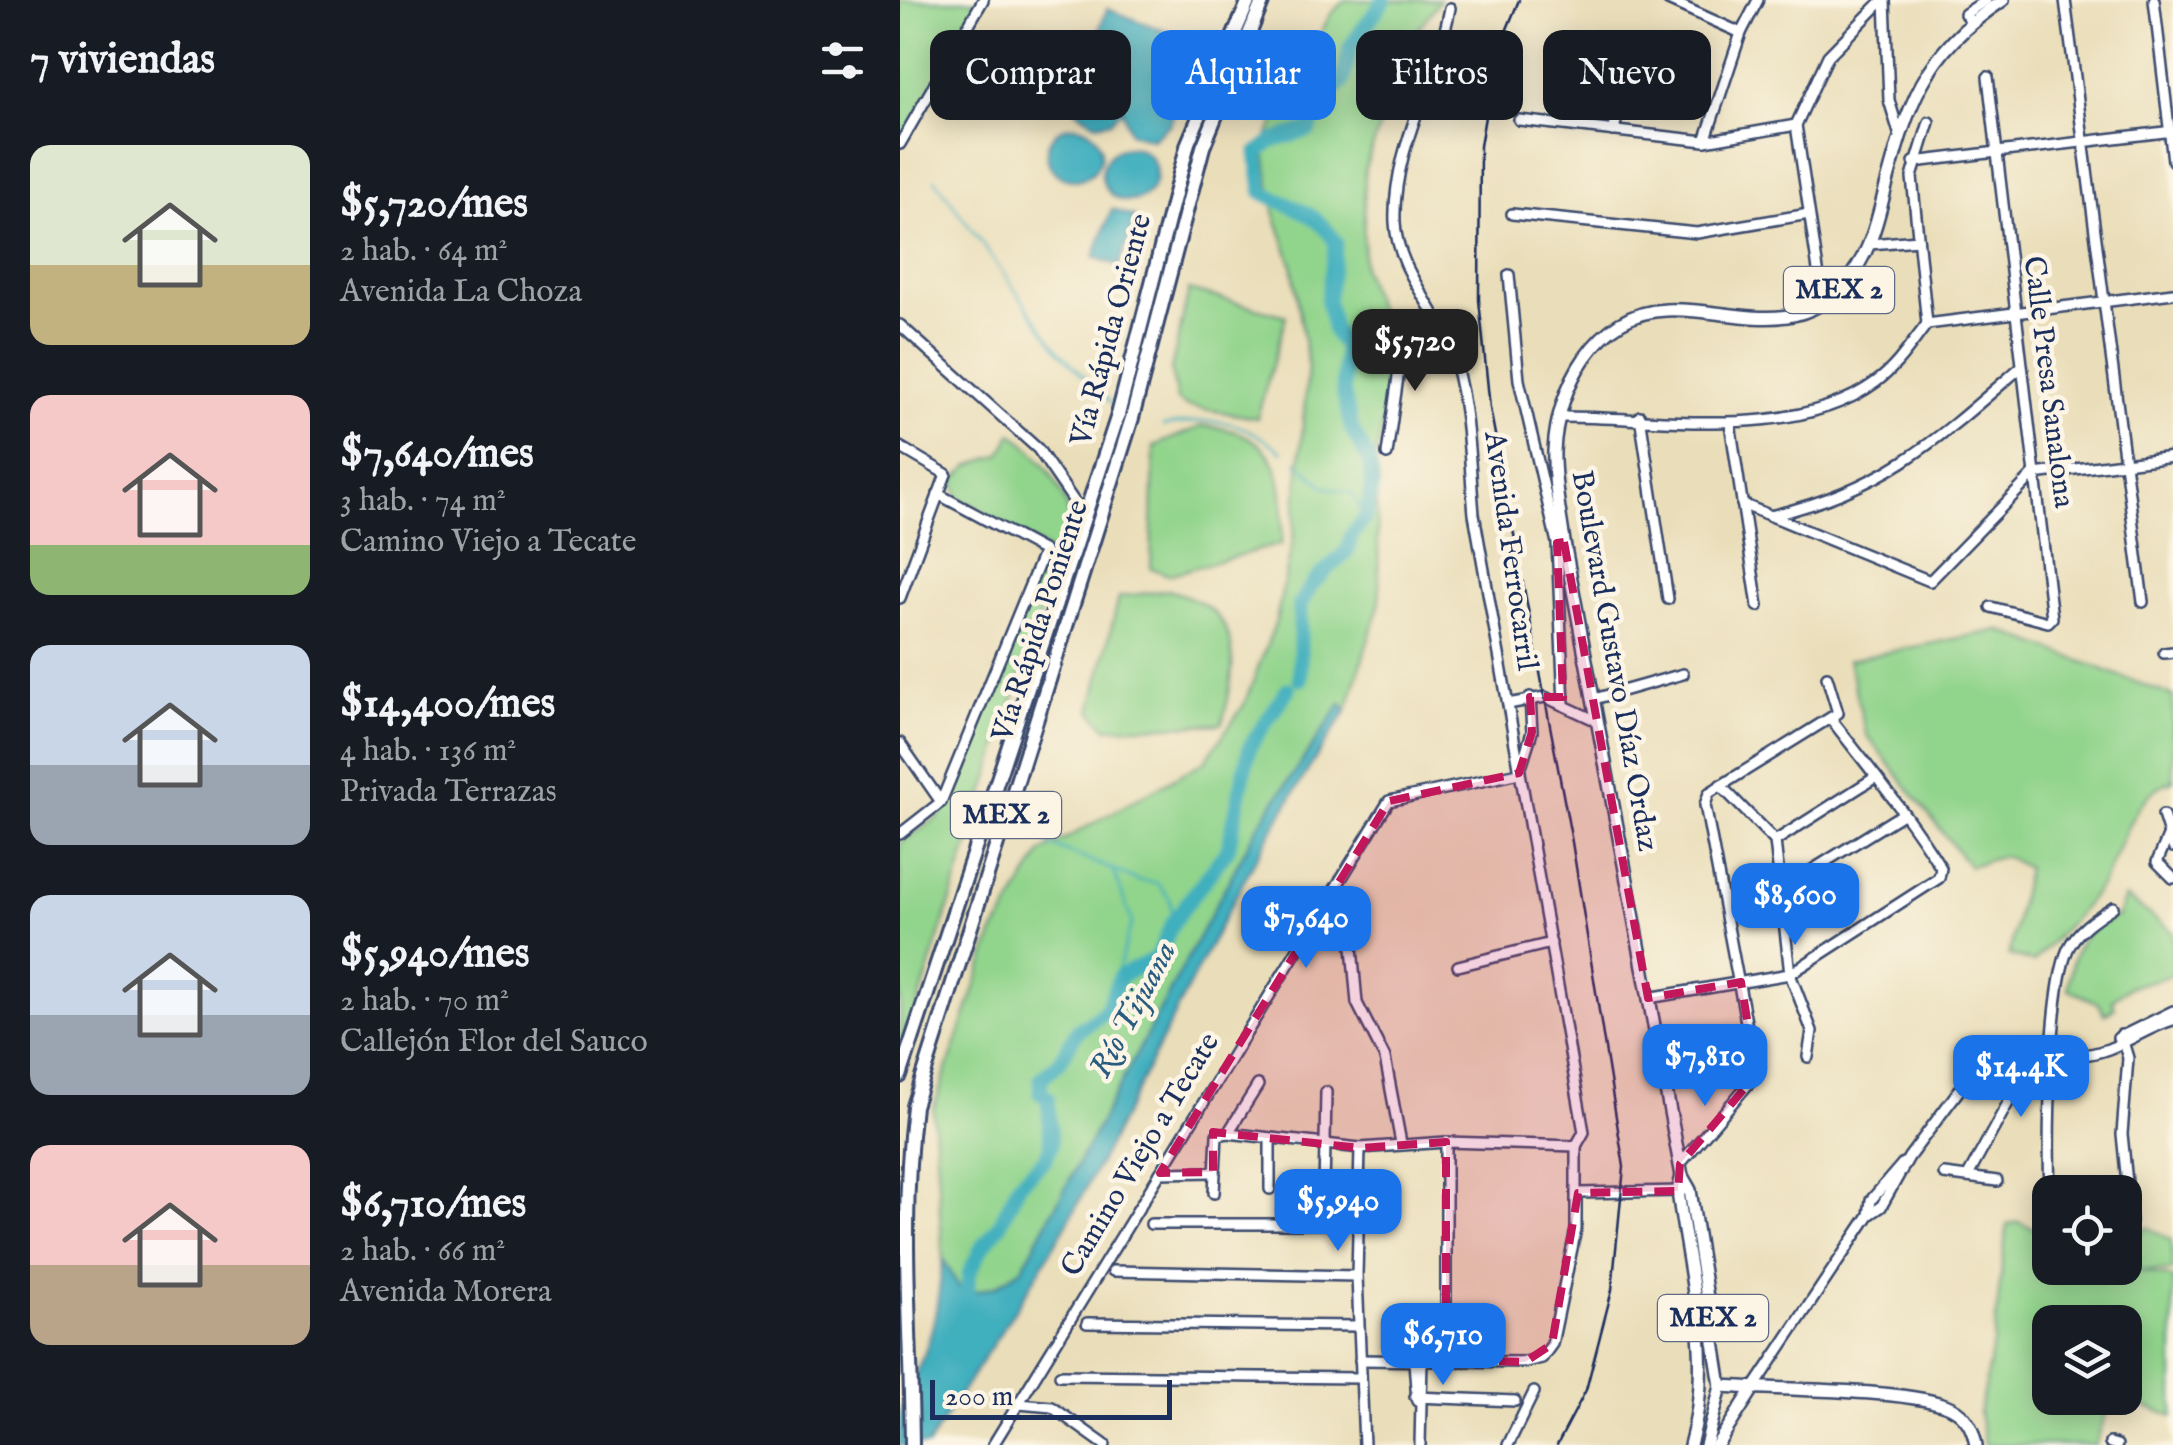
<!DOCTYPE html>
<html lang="es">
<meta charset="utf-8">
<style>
:root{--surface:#171b24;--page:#242831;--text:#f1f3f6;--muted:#9ea1a6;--accent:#1a73e8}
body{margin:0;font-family:"IM FELL English",serif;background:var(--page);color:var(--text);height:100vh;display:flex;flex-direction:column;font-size:38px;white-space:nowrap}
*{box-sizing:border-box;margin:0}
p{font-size:32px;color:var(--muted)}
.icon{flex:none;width:55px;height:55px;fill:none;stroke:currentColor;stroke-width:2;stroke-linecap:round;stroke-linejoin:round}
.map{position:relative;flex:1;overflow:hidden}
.sheet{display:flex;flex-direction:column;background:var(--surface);width:900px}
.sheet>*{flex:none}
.hud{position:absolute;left:30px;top:30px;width:950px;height:90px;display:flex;gap:20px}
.tools{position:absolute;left:1132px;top:1175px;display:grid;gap:20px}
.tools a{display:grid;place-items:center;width:110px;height:110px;border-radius:20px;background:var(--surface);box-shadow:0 5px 25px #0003;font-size:50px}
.scale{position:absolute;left:30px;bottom:25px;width:242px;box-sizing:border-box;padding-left:10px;border:5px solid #1b2f5e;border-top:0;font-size:28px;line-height:35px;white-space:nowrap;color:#1b2f5e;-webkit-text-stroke:8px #fcf5e5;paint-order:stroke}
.price{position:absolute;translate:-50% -85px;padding:0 22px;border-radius:20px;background:var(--accent);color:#fff;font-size:32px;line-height:65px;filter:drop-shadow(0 2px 5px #0008)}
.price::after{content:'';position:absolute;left:50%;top:60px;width:30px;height:22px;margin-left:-15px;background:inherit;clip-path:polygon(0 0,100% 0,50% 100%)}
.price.selected{background:#222;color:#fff}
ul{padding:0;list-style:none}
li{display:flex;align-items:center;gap:30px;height:250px;padding:0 30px}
li span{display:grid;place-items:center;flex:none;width:280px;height:200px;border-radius:20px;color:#555}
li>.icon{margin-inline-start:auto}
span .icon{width:120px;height:120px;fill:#fffc;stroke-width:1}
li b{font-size:42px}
h2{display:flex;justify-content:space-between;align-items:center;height:120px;padding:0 30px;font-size:42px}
.pill{padding:0 35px;border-radius:20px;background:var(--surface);box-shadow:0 5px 25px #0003;font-size:35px;line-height:90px}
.pill.selected{background:var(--accent);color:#fff}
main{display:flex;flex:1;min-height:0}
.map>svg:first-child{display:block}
.green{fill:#91d48c;stroke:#568275;stroke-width:2.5}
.water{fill:#41afbe;stroke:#2e6f8e;stroke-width:2.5}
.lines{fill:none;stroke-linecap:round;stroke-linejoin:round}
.stream{stroke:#41afbe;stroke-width:2.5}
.river{stroke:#41afbe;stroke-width:15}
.minor-casing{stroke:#3a496c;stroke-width:14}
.major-casing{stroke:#3a496c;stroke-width:16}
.highway-casing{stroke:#3a496c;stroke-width:18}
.minor{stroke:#fff;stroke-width:9}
.major{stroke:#fff;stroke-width:11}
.highway{stroke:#fff;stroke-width:12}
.rail{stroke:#1b2f5e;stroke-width:2.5}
.marked{fill:#c2185b;fill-opacity:0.2;stroke:#c2185b;stroke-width:8;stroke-dasharray:20 12;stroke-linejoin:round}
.labels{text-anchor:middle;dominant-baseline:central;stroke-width:9;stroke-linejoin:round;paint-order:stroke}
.shield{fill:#fcf5e5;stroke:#5e6a86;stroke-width:2.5}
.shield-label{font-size:28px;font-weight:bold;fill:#1b2f5e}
.street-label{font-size:30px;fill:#1b2f5e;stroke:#fcf5e5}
.water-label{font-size:32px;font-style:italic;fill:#285c80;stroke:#fcf5e5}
</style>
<main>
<section class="sheet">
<h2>7 viviendas<svg class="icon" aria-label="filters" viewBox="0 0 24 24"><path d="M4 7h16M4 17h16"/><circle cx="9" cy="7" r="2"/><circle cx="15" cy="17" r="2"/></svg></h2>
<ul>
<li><span style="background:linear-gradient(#dfe7d0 60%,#c2b280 0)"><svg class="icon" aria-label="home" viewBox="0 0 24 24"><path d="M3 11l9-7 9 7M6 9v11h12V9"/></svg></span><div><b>$5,720/mes</b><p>2 hab. · 64 m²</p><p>Avenida La Choza</p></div></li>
<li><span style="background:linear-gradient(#f6c9c9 75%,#8fb573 0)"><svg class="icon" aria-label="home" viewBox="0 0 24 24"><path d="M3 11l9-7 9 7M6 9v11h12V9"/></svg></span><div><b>$7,640/mes</b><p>3 hab. · 74 m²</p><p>Camino Viejo a Tecate</p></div></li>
<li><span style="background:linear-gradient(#c9d6e8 60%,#9aa5b1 0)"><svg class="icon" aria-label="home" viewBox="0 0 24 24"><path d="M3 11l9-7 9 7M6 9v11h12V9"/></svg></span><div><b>$14,400/mes</b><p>4 hab. · 136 m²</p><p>Privada Terrazas</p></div></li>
<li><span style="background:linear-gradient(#c9d6e8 60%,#9aa5b1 0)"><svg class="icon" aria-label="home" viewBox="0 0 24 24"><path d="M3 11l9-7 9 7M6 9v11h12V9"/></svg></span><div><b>$5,940/mes</b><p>2 hab. · 70 m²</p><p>Callejón Flor del Sauco</p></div></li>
<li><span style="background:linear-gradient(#f6c9c9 60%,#b9a48a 0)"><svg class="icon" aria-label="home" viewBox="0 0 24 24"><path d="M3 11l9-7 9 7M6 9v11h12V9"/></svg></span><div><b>$6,710/mes</b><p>2 hab. · 66 m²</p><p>Avenida Morera</p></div></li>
</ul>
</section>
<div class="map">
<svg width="1273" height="1445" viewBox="0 0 1273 1445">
<rect width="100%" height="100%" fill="#fcf5e5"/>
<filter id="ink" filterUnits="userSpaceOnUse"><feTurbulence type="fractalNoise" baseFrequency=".01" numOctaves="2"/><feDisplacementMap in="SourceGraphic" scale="20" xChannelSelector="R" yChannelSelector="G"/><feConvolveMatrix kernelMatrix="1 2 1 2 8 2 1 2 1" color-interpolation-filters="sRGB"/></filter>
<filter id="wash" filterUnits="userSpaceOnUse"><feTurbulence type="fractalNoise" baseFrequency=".0048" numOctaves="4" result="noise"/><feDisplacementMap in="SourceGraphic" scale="40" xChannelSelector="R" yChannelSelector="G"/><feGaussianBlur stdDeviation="2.25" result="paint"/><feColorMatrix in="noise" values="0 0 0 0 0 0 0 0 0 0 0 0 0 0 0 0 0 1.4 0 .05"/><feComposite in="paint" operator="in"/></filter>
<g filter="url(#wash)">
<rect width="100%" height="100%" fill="#eadeba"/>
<g class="green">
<polygon points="0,0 83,0 0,144"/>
<polygon points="445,0 540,0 511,38 465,168 463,269 486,333 489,393 475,460 480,602 447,710 441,704 358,826 122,1269 95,1286 68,1293 59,1287 43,1259 33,1110 93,935 142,852 305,761 344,705 376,621 393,540 408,366 392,264 374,212 364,144 430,15"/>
<polygon points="289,290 386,316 357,418 286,406 277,400 271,370"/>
<path d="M302,426c79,4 85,53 79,118l-113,31 -17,-7 3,-122z"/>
<path d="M112,433c28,21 51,51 58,86l-170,544v-220l40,-27 18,-31 89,-235 -89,-53 -4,-17 15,-14 32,-12z"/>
<path d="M268,590c77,19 70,71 54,134l-115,4 -16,-17 28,-114z"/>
<path d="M1099,630l174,66v85c-42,10 -53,74 -73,105 -18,27 -45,51 -66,76l-25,-7 18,-87 -23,-12 -35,10 -103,-132 -18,-74z"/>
<path d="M1225,897l48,35v43l-44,12 -17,13 3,7 -10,7 -7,-11 -30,-14c5,-40 11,-59 50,-73z"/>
<polygon points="1118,1222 1150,1235 1150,1268 1225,1267 1273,1278 1273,1416 1220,1398 1225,1398 1225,1322 1150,1322 1150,1398 1212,1398 1195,1445 1085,1445 1079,1413 1093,1344 1107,1225"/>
<polygon points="1247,1227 1271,1240 1273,1271 1239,1270 1225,1263 1225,1230 1237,1234"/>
</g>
<g class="water">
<polygon points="207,9 302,45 270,124 252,139 230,133 222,109 211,121 196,124 177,111 175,95"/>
<circle cx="174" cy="153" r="27"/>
<circle cx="229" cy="174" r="27"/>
<polygon points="212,209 236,218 219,266 194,257"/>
<path d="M441,704l6,6 -3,5c-103,151 -175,317 -261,479 -46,87 -103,168 -155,251h-28c0,-51 6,-47 24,-91 12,-31 15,-63 19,-95l16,28 9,6 27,-6 27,-18 236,-443z"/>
</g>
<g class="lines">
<g class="stream">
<polyline points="35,179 160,352 213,405"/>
<path d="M263,426c54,-8 76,-9 119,26"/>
<polyline points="397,462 425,487 452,493 465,518"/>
<polyline points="142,836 151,845 240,881 257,883 270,899 273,922"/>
<polyline points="213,869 232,922 214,983"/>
</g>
<g class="river">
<path d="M400,679v-74l13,-22 35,-33 3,-14 14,-18 8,-34 -4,-24 -17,-30 -9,-39 2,-44 -11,-16 -7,-30 9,-58c-22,-35 -42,-33 -74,-51l-5,-39 15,-12 37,-11 14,-32 20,-16 7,-35 34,-47"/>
<polyline points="65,1314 69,1274 81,1249 99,1226 119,1184 145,1159 151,1146 148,1098 140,1093 141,1078 159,1063 177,1031 206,1011 220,976 257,958 273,922 328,849 350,746 388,689"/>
</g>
</g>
</g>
<g filter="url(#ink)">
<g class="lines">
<defs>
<g id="minor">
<polyline points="768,0 841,33"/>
<polyline points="985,0 989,100 999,133"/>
<polyline points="1165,0 1243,602"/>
<polyline points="1254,0 1273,161"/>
<path d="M550,8c-13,71 -58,140 -55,214 2,48 39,82 55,125 19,53 19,112 24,167l110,618 -8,14"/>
<polyline points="1071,22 1065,14 1086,0"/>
<polyline points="1088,77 1152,618 1148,622 1091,607"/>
<polyline points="619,120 805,141 896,125"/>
<polyline points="713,131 738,54"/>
<polyline points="805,141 841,33 858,0"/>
<polyline points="0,144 83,0"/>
<polyline points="1014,162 1273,131"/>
<polyline points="612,214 797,233 909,214"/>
<polyline points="970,244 1018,240"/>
<polyline points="609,275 619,380 657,543 664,704"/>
<polyline points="923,303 896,125 928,56 983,0"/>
<polyline points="1027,324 1012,177 1029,122"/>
<polyline points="0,325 138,449 184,516"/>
<polyline points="740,416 768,599"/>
<path d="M659,417c99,-1 234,26 317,-35 21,-15 36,-39 51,-58l246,-31"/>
<polyline points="830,423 858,606"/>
<polyline points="0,447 46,474 0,598"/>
<polyline points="487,454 504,335 518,328 549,346"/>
<polyline points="842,504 1030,581 1134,474 1273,457"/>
<path d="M874,515c112,-27 163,-75 247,-148"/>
<polyline points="1264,653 1273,652"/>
<polyline points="694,699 783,674"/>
<polyline points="608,704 645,697 697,721"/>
<polyline points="0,743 41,802"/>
<polyline points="820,785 875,841 890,974 912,1031 908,1057"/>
<polyline points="1263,815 1273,847"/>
<polyline points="0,834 41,802 144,551 38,494"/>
<polyline points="1269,834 1257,862 1273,878"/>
<polyline points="875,841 976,777"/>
<polyline points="883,888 1001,815"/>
<polyline points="452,947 457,1003 485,1058 501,1143"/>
<polyline points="558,966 651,943"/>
<path d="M748,998l142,-24 149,-96 2,-10c-32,-52 -72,-100 -110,-149"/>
<polyline points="1221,1035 1228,1058 1222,1134 1231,1222"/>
<polyline points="1218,1038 1273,1011"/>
<polyline points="328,1133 460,1148 546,1142 676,1146"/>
<polyline points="370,1138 370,1189"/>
<polyline points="546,1142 546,1360"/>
<polyline points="460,1148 457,1276 464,1445"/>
<polyline points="780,1164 856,1075 805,805 809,793 938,713 927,677"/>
<polyline points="260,1173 313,1172"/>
<polyline points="1044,1174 1097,1181"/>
<polyline points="1069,1174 1108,1103 1111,1049"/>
<polyline points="424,1191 426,1092"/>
<polyline points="314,1193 317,1135 328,1133 358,1085"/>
<polyline points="678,1193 782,1191"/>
<path d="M1150,1193c-2,-52 -1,-200 18,-244 9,-19 28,-31 45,-42"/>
<polyline points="969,1215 971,1200 1003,1163"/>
<polyline points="251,1224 457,1224"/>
<polyline points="213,1271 457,1276"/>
<polyline points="187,1323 458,1326"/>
<polyline points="460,1360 625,1362 642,1358 652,1344 676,1229 676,1146"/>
<polyline points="514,1362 517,1401"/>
<polyline points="160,1375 461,1378"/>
<path d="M853,1389l116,-174 12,-8 28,-50 75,-100c28,-16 63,-2 94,-2 35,0 63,-26 95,-35"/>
<polyline points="515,1397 615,1401"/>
<polyline points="119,1404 152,1407 205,1445"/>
<polyline points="1210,1443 1217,1445"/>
<polyline points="93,1445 489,801 619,773 632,732 630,697"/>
<polyline points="520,1445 522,1361"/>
<polyline points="608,1445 634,1392"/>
</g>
<g id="major">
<path d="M782,1176l-4,15c11,86 37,169 12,254"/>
<path d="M821,1386c51,4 192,2 231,22 15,8 21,21 24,37"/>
<path d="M806,1445l15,-59 -31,-196 -8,-14 -118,-634c-4,-30 -11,-61 -10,-91 3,-63 42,-139 112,-141 64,-3 129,32 179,-27 23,-26 31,-56 39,-89 24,-90 38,-140 119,-194"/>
<polyline points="817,1445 853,1389"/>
</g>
<g id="highway">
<polyline points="0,1076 218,415 288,143 349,0"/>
<path d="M12,1445c-1,-119 -12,-219 2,-339l218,-688 71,-271 60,-147"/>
</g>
</defs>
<use href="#minor" class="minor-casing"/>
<use href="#major" class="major-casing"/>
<use href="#highway" class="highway-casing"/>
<use href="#minor" class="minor"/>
<use href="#major" class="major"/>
<use href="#highway" class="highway"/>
<polyline class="rail" points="619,0 595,58 580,146 579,300 590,408 672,842 724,1167 712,1290 686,1390 657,1445"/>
</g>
</g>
<path class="marked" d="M664,542l84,456 93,-16 15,93 -76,89 -2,27 -100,2 -26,151 -27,18 -79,-2v-218l-86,6 -147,-16v40l-53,1 229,-372 130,-28 13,-41 -2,-35h33l-6,-154z"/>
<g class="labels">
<g class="shield">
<rect x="884" y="267" width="110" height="46" rx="8"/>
<rect x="51" y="792" width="110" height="46" rx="8"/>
<rect x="758" y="1295" width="110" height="46" rx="8"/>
</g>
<g class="shield-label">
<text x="939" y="290">MEX 2</text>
<text x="106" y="815">MEX 2</text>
<text x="813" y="1318">MEX 2</text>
</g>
<g class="street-label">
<text transform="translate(212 330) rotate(-75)">Vía Rápida Oriente</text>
<text transform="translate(1148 382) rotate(83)">Calle Presa Sanalona</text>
<text transform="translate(610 551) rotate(82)">Avenida Ferrocarril</text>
<text transform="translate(141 621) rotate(-72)">Vía Rápida Poniente</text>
<text transform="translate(714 661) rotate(80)">Boulevard Gustavo Díaz Ordaz</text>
<text transform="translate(241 1155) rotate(-59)">Camino Viejo a Tecate</text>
</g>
<g class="water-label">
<text transform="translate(234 1010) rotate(-62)">Río Tijuana</text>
</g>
</g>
</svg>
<div class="tools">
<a><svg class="icon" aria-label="locate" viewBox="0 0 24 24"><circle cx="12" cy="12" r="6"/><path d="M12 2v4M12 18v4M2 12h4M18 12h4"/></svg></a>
<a><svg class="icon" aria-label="layers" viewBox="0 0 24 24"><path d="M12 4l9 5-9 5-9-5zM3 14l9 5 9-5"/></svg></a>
</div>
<div class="scale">200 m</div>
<b class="price selected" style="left:515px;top:394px">$5,720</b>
<b class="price" style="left:895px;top:948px">$8,600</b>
<b class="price" style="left:406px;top:971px">$7,640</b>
<b class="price" style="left:805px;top:1109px">$7,810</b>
<b class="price" style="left:1121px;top:1120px">$14.4K</b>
<b class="price" style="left:438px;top:1254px">$5,940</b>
<b class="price" style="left:543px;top:1388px">$6,710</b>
<div class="hud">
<a class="pill">Comprar</a>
<a class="pill selected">Alquilar</a>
<a class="pill">Filtros</a>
<a class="pill">Nuevo</a>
</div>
</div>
</main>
